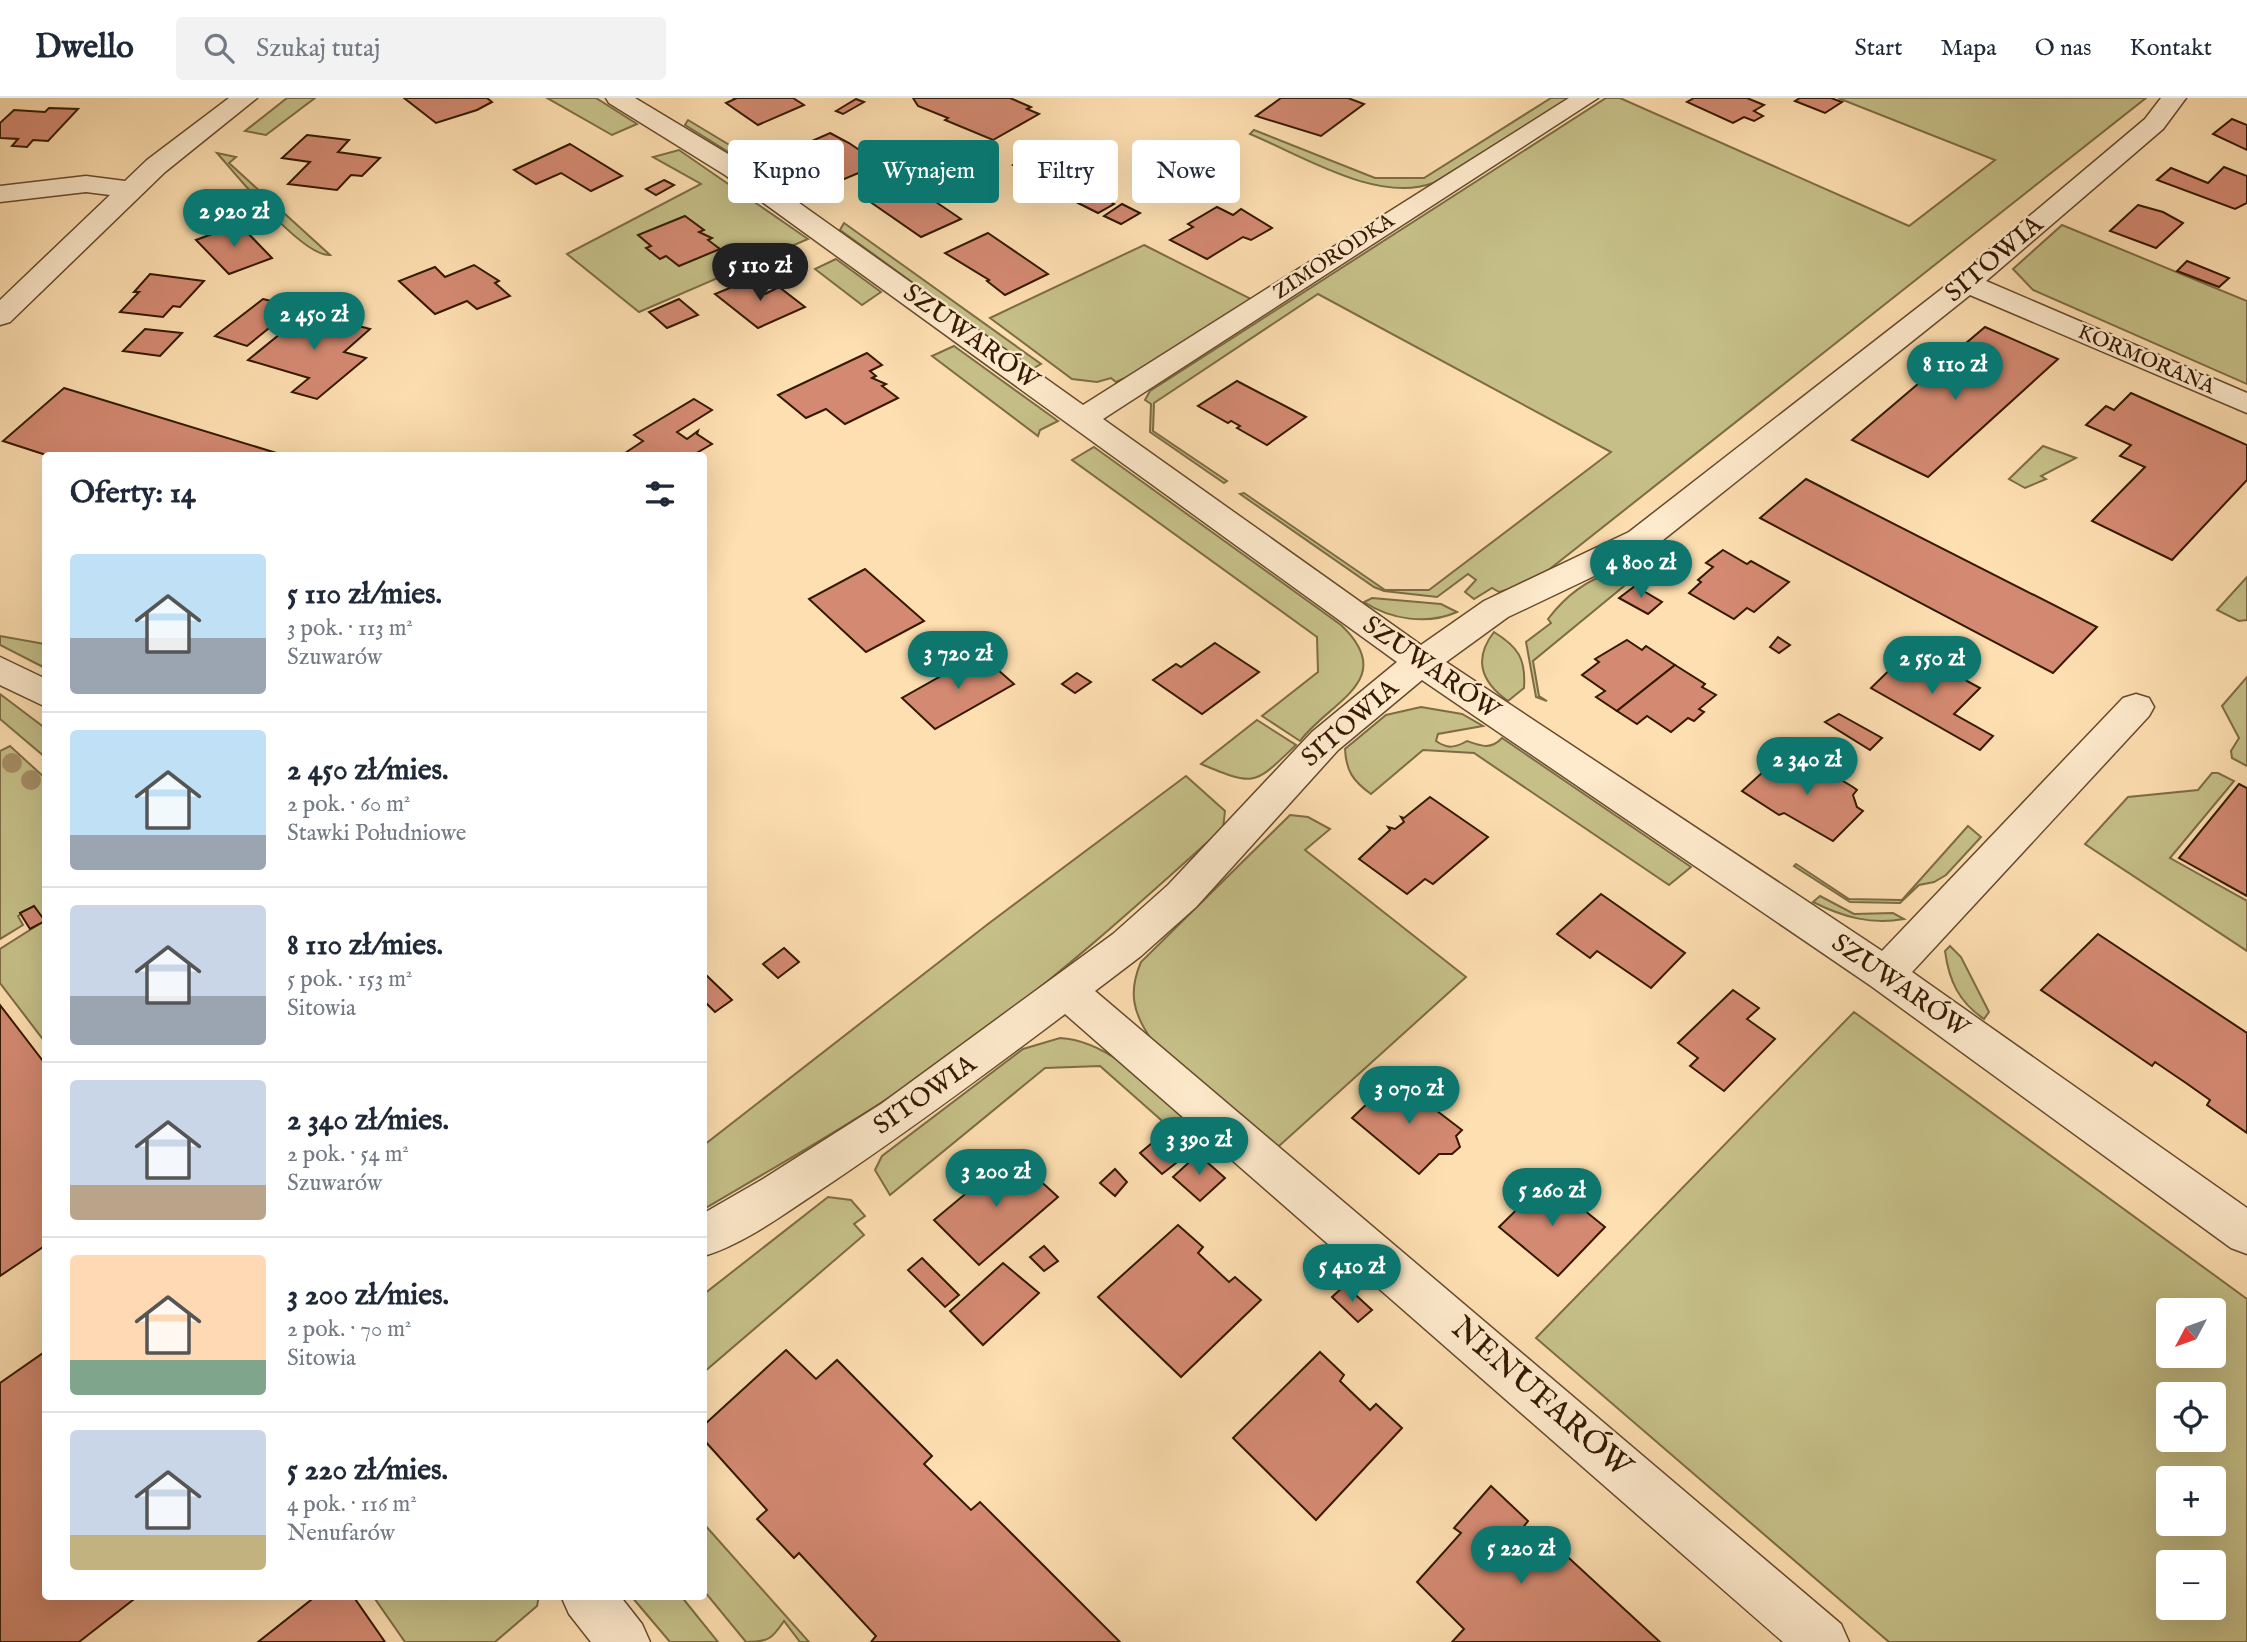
<!DOCTYPE html>
<html lang="pl">
<meta charset="utf-8">
<style>
:root{--surface:#fff;--page:#f2f2f3;--text:#1f2937;--muted:#747a83;--line:#e0e1e3;--accent:#0f766e}
body{margin:0;font-family:"IM FELL English",serif;background:var(--page);color:var(--text);height:100vh;display:flex;flex-direction:column;font-size:26px;white-space:nowrap}
*{box-sizing:border-box;margin:0}
p{font-size:23px;color:var(--muted)}
.icon{flex:none;width:38px;height:38px;fill:none;stroke:currentColor;stroke-width:2;stroke-linecap:round;stroke-linejoin:round}
.map{position:relative;flex:1;overflow:hidden}
.panel{position:absolute;left:42px;top:354px;width:665px;height:1148px;display:flex;flex-direction:column;background:var(--surface);border-radius:7px;box-shadow:0 7px 28px #0002}
.panel>*{flex:none}
.banner{position:absolute;left:728px;top:42px;width:665px;height:63px;display:flex;gap:14px}
.needle{width:46px;rotate:229deg}
.fabs{position:absolute;left:2156px;top:1200px;display:grid;gap:14px}
.fabs a{display:grid;place-items:center;width:70px;height:70px;border-radius:7px;background:var(--surface);box-shadow:0 7px 28px #0002;font-size:35px}
.price{position:absolute;translate:-50% -60px;padding:0 16px;border-radius:24px;background:var(--accent);color:#fff;font-size:23px;line-height:46px;filter:drop-shadow(0 2px 4px #0008)}
.price::after{content:'';position:absolute;left:50%;top:42px;width:21px;height:16px;margin-left:-10px;background:inherit;clip-path:polygon(0 0,100% 0,50% 100%)}
.price.on{background:#222;color:#fff}
ul{padding:0;list-style:none}
li{display:flex;align-items:center;gap:21px;height:175px;padding:0 28px}
li+li{border-top:2px solid var(--line)}
li span{display:grid;place-items:center;flex:none;width:196px;height:140px;border-radius:7px;color:#555}
li>.icon{margin-inline-start:auto}
span .icon{width:84px;height:84px;fill:#fffc;stroke-width:1}
li b{font-size:30px}
h2{display:flex;justify-content:space-between;align-items:center;height:84px;padding:0 28px;font-size:30px}
.pill{padding:0 24px;border-radius:7px;background:var(--surface);box-shadow:0 7px 28px #0002;font-size:24px;line-height:63px}
.pill.on{background:var(--accent);color:#fff}
header{display:flex;align-items:center;gap:42px;box-sizing:border-box;height:98px;padding:0 35px;background:var(--surface);border-bottom:2px solid var(--line)}
header strong{font-size:33px}
nav{display:flex;gap:38px;margin-inline-start:auto;font-size:24px}
.search{width:490px;height:63px;background:var(--page);display:flex;align-items:center;gap:18px;box-sizing:border-box;padding:0 24px;border-radius:7px;color:var(--muted);font-size:26px}
.map>svg:first-child{display:block}
.green{fill:#c6c088;stroke:#7d6c44;stroke-width:2;fill-rule:evenodd}
.building{fill:#d48a72;stroke:#341900;stroke-width:2}
.lines{fill:none;stroke-linecap:round;stroke-linejoin:round}
.minor-casing{stroke:#664a2c;stroke-width:3}
.minor{fill:#feeacc;fill-rule:evenodd}
.tree{fill:#a78e66}
.labels{text-anchor:middle;dominant-baseline:central;stroke-width:5;stroke-linejoin:round;paint-order:stroke}
.far-street-label{font-size:21px;fill:#341900;stroke:#feeacc}
.street-label{font-size:26px;fill:#341900;stroke:#feeacc}
.near-street-label{font-size:32px;fill:#341900;stroke:#feeacc}
</style>
<header>
<strong>Dwello</strong>
<div class="search"><svg class="icon" aria-label="search" viewBox="0 0 24 24"><circle cx="10" cy="10" r="6"/><path d="M15 15l6 6"/></svg>Szukaj tutaj</div>
<nav><a>Start</a><a>Mapa</a><a>O nas</a><a>Kontakt</a></nav>
</header>
<div class="map">
<svg width="2247" height="1544" viewBox="0 0 2247 1544">
<rect width="100%" height="100%" fill="#fedfb1"/>
<filter id="stains"><feTurbulence type="fractalNoise" baseFrequency=".00286" numOctaves="4"/><feColorMatrix values="0 0 0 0 .2 0 0 0 0 .09 0 0 0 0 .02 0 0 0 .5 -.17"/></filter>
<radialGradient id="worn" r=".72"><stop offset=".6" stop-color="#630" stop-opacity="0"/><stop offset="1" stop-color="#630" stop-opacity=".3"/></radialGradient>
<g class="green">
<polygon points="287,0 315,0 266,37 245,33"/>
<polygon points="547,0 596,0 637,26 612,37"/>
<path d="M1551,0h22l-140,85c-55,21 -132,-28 -183,-49l4,-4 121,48h49z"/>
<polygon points="1606,0 1620,0 1909,128 1995,62 1838,0 2146,0 1527,489 1523,487 1499,494 1492,490 1474,501 1465,494 1476,482 1468,476 1437,499 1384,493 1374,489 1240,396 1244,395 1385,492 1429,492 1611,354 1318,196 1154,305 1153,333 1227,383 1224,385 1150,334 1151,306 1145,302 1150,293"/>
<polygon points="688,22 761,66 751,68 685,27"/>
<polygon points="679,52 808,141 639,214 567,156 701,86 653,59"/>
<path d="M217,55l19,4 -7,6 101,92c-28,2 -97,-84 -113,-102z"/>
<polygon points="844,125 1041,266 1032,271 840,132"/>
<polygon points="2062,127 2247,203 2247,286 2033,192 2013,171"/>
<polygon points="1144,147 1253,202 1141,273 1116,284 1111,280 1097,284 1072,281 990,220"/>
<polygon points="836,161 881,194 862,207 815,171"/>
<polygon points="954,248 1058,323 1040,332 1038,338 932,258"/>
<polygon points="2043,348 2076,360 2041,378 2046,381 2025,390 2009,381"/>
<path d="M1094,349l247,178c58,55 -11,76 -41,116l-38,-25 56,-44 -1,-35 -245,-177z"/>
<path d="M1637,468l9,2 -113,93 6,35 8,5 -11,-4 -10,-55 25,-19 -3,-4c16,-21 35,-38 63,-46 11,-4 15,1 26,-7z"/>
<polygon points="2247,479 2247,522 2239,523 2217,512"/>
<path d="M1372,500l69,6 16,8c-29,13 -66,8 -93,-10z"/>
<path d="M1494,534c24,15 32,26 30,56l-16,13c-27,-19 -35,-42 -14,-69z"/>
<polygon points="0,538 45,546 45,570 0,547"/>
<polygon points="2247,579 2247,668 2232,660 2231,653 2239,640 2222,608"/>
<polygon points="0,596 45,630 45,659 0,621"/>
<path d="M1421,609l41,7 21,12 -45,8 -2,7c11,8 19,7 31,0 14,5 24,9 35,-3l189,129 -22,18 -195,-132 -51,-3 -52,44c-18,-13 -25,-23 -26,-45l41,-34z"/>
<path d="M1257,622l39,25c-42,40 -40,42 -95,19z"/>
<polygon points="10,648 45,680 45,944 0,885 0,851 44,823 34,808 18,818 23,827 0,841 0,653"/>
<polygon points="2212,675 2218,675 2234,683 2170,760 2247,803 2247,853 2085,746 2128,699 2198,692"/>
<path d="M1186,678l39,35 -2,17c-86,78 -173,156 -268,225 -80,57 -166,106 -251,156v-64l284,-221z"/>
<path d="M1290,717l18,2 22,12 -25,21 161,127 -188,170 -127,-108c-18,-26 -23,-47 -10,-77z"/>
<polygon points="1968,728 1981,739 1946,777 1934,784 1919,787 1900,805 1850,804 1794,768 1796,766 1849,801 1902,802"/>
<path d="M1820,798l34,18 39,-1 11,6c-33,6 -61,-2 -91,-17z"/>
<path d="M1950,848l11,11 28,55 -5,7c-25,-17 -35,-38 -39,-68z"/>
<path d="M1854,914l393,287v343h-358l-353,-304zM2168,1213h46v45h-46zM2168,1297h46v45h-46zM2168,1381h46v45h-46zM2168,1465h46v45h-46z"/>
<path d="M1060,940c54,3 99,58 138,92l-4,19 -94,-83 -55,2 -155,127 -15,-25 7,-14 141,-107z"/>
<polygon points="828,1099 851,1102 865,1118 854,1126 864,1137 704,1274 704,1196"/>
<path d="M704,1426l105,118h-9l-16,-21c-12,18 -16,21 -38,21l-42,-51z"/>
<polygon points="373,1498 539,1498 537,1508 495,1544 405,1544"/>
<polygon points="631,1498 681,1498 718,1544 670,1544"/>
</g>
<g class="building">
<polygon points="404,0 487,0 492,4 477,12 436,25"/>
<polygon points="733,0 793,0 804,7 758,27 726,5 735,1"/>
<polygon points="913,0 1010,0 1031,9 1027,11 1039,16 993,42 945,22 948,20 918,8"/>
<polygon points="1281,0 1348,0 1364,6 1321,38 1256,18"/>
<polygon points="1694,0 1747,0 1764,7 1754,13 1763,18 1754,23 1744,19 1733,25 1687,4"/>
<polygon points="1800,0 1831,0 1842,4 1825,15 1795,3"/>
<polygon points="856,1 864,4 843,16 836,13"/>
<polygon points="49,10 78,11 48,43 33,42 27,49 12,48 18,41 0,40 0,25 14,12 45,14"/>
<polygon points="2232,21 2247,27 2247,52 2213,36"/>
<polygon points="830,35 849,45 880,66 842,82 819,69 813,60 798,49"/>
<polygon points="307,37 349,42 338,54 380,60 362,78 351,77 337,92 288,86 310,64 282,60"/>
<polygon points="570,46 622,78 591,93 561,75 536,86 514,72"/>
<polygon points="927,47 940,55 919,64 907,55"/>
<polygon points="956,53 974,63 967,67 949,57"/>
<polygon points="1022,60 1052,71 1040,79 1013,67"/>
<polygon points="2224,69 2247,78 2247,105 2235,111 2157,82 2171,70 2208,85"/>
<polygon points="664,82 674,87 656,97 646,91"/>
<polygon points="905,83 961,121 921,139 866,101"/>
<polygon points="1093,94 1114,106 1098,115 1078,105"/>
<polygon points="1122,106 1140,115 1121,126 1104,118"/>
<polygon points="2138,107 2163,114 2183,125 2156,150 2110,133"/>
<polygon points="1217,109 1233,117 1241,111 1272,130 1251,142 1243,139 1207,161 1170,142 1193,129 1188,126"/>
<polygon points="685,118 704,132 699,134 712,140 708,142 720,151 679,168 666,158 660,161 646,150 651,148 638,137"/>
<polygon points="239,126 272,160 229,176 196,142"/>
<polygon points="988,135 1048,176 1005,197 987,183 989,182 945,155"/>
<polygon points="2187,163 2229,180 2219,189 2177,173"/>
<polygon points="474,167 499,183 495,185 510,198 477,211 467,203 435,216 399,183 435,169 445,179"/>
<polygon points="150,176 204,183 180,209 173,208 163,219 120,214 139,194 134,194"/>
<polygon points="754,180 766,188 759,192 765,196 779,189 805,209 758,230 715,196"/>
<polygon points="263,201 295,209 247,248 215,238"/>
<polygon points="679,201 698,217 667,230 649,214"/>
<polygon points="307,214 370,231 344,254 366,260 317,301 292,294 309,280 248,262"/>
<polygon points="1985,229 2058,261 1928,379 1852,342"/>
<polygon points="145,231 182,235 160,258 123,253"/>
<polygon points="867,255 882,267 870,273 876,278 872,280 886,286 882,288 898,300 845,326 826,311 806,320 778,297"/>
<polygon points="1237,283 1306,319 1267,347 1237,330 1240,328 1231,323 1228,325 1198,308"/>
<polygon points="64,290 283,357 46,357 3,343"/>
<polygon points="2131,295 2247,347 2247,382 2172,462 2092,423 2145,369 2120,358 2131,347 2086,327 2106,308 2114,312"/>
<polygon points="694,301 712,312 677,334 687,341 698,333 697,336 712,346 693,357 625,355 643,343 634,337"/>
<polygon points="1806,381 1843,400 2097,529 2053,575 1760,420"/>
<polygon points="1723,452 1747,466 1751,463 1789,484 1754,514 1747,510 1734,521 1689,495 1701,484 1698,482 1713,469 1706,465"/>
<polygon points="865,471 924,523 866,554 809,501"/>
<polygon points="1635,488 1662,504 1648,516 1619,500"/>
<polygon points="1778,539 1790,547 1779,555 1770,549"/>
<polygon points="1627,542 1642,552 1646,548 1675,567 1617,613 1596,599 1605,593 1582,577 1599,564 1595,561"/>
<polygon points="1215,545 1259,574 1202,616 1153,582 1176,566 1181,569"/>
<polygon points="1910,552 1980,590 1954,616 1993,638 1980,652 1871,590"/>
<polygon points="980,556 1014,586 935,631 902,600"/>
<polygon points="1675,567 1705,586 1702,589 1716,597 1699,611 1704,614 1694,623 1688,620 1671,634 1647,618 1637,626 1617,613"/>
<polygon points="1077,575 1091,584 1075,595 1062,586"/>
<polygon points="1839,616 1882,640 1870,652 1825,624"/>
<polygon points="1808,662 1853,689 1857,692 1853,697 1857,709 1863,713 1833,743 1784,715 1779,717 1742,693 1775,663 1794,675"/>
<polygon points="2239,686 2247,690 2247,798 2179,760"/>
<polygon points="1430,699 1488,739 1433,786 1425,781 1407,796 1359,761 1390,732 1388,729 1395,731 1404,724 1401,719 1404,720"/>
<polygon points="1601,796 1685,855 1651,890 1597,853 1590,860 1557,836"/>
<polygon points="34,808 45,823 30,831 20,815"/>
<polygon points="2098,836 2247,935 2247,1035 2207,1007 2210,1002 2186,985 2155,964 2152,968 2041,892"/>
<polygon points="784,850 799,864 778,880 763,866"/>
<polygon points="704,875 732,902 715,914 704,903"/>
<polygon points="1733,892 1759,910 1747,921 1775,941 1724,993 1690,968 1698,960 1678,945"/>
<polygon points="0,907 46,967 46,1147 0,1178"/>
<polygon points="1394,980 1462,1032 1456,1038 1460,1049 1452,1056 1439,1056 1419,1076 1352,1020"/>
<polygon points="1170,1030 1194,1051 1162,1076 1140,1055"/>
<polygon points="1198,1056 1225,1080 1200,1103 1173,1079"/>
<polygon points="1012,1057 1058,1099 979,1167 934,1122"/>
<polygon points="1115,1071 1127,1084 1115,1098 1100,1085"/>
<polygon points="1547,1082 1605,1129 1558,1178 1499,1129"/>
<polygon points="1178,1127 1203,1149 1198,1155 1229,1184 1235,1179 1261,1202 1181,1279 1098,1199"/>
<polygon points="1044,1148 1058,1163 1044,1173 1030,1159"/>
<polygon points="922,1160 959,1197 945,1209 908,1172"/>
<polygon points="1003,1165 1039,1195 983,1247 950,1213"/>
<polygon points="1345,1187 1372,1212 1358,1224 1332,1199"/>
<polygon points="786,1252 816,1281 837,1262 932,1358 924,1366 971,1412 980,1404 1120,1544 871,1544 876,1538 799,1455 794,1460 757,1421 767,1412 704,1342 704,1327"/>
<polygon points="46,1253 46,1498 138,1498 79,1544 0,1544 0,1285"/>
<polygon points="1320,1254 1344,1277 1340,1283 1370,1312 1376,1306 1402,1330 1316,1422 1233,1340"/>
<polygon points="1491,1388 1528,1423 1521,1432 1538,1447 1545,1438 1660,1544 1452,1544 1464,1531 1417,1484 1461,1435 1454,1430"/>
<polygon points="316,1498 353,1498 385,1544 258,1544"/>
</g>
<g class="lines">
<defs>
<g id="minor">
<polygon points="229,0 257,0 165,74 10,224 0,227 0,202 110,97 86,94 0,104 0,88 86,78 125,83 147,62"/>
<path d="M606,0h29l108,65 340,242 486,-307h29l-495,321 318,226 63,-44 145,-69 328,-255 188,-158 16,-21h25l-23,31 -177,152 261,112v20l-277,-118 -317,253 -145,69 -62,45 436,289 241,-253 13,-4 13,4 5,9 -5,9 -237,256 335,236v46l-16,-6 -360,-262 -449,-306 -84,70 -142,157 -55,49 -46,35 746,633 8,18h-66l-718,-628c-81,61 -162,121 -246,177 -35,23 -75,53 -115,65v-43l59,-34 118,-75 232,-170 55,-49 144,-153 85,-70 -672,-487 -116,-72z"/>
<polygon points="0,559 46,581 46,609 0,587"/>
<polygon points="561,1498 620,1498 642,1526 650,1544 591,1544 569,1516"/>
</g>
</defs>
<use href="#minor" class="minor-casing"/>
<use href="#minor" class="minor"/>
</g>
<g class="tree">
<circle cx="12" cy="665" r="10"/>
<circle cx="31" cy="682" r="10"/>
</g>
<g class="labels">
<g class="far-street-label">
<text transform="translate(1334 159) rotate(-33)">ZIMORODKA</text>
<text transform="translate(2146 262) rotate(23)">KORMORANA</text>
</g>
<g class="street-label">
<text transform="translate(1994 161) rotate(-40)">SITOWIA</text>
<text transform="translate(971 239) rotate(36)">SZUWARÓW</text>
<text transform="translate(1431 570) rotate(35)">SZUWARÓW</text>
<text transform="translate(1350 625) rotate(-41)">SITOWIA</text>
<text transform="translate(1900 888) rotate(35)">SZUWARÓW</text>
<text transform="translate(925 997) rotate(-35)">SITOWIA</text>
</g>
<g class="near-street-label">
<text transform="translate(1541 1300) rotate(41)">NENUFARÓW</text>
</g>
</g>
<rect width="100%" height="100%" filter="url(#stains)"/>
<rect width="100%" height="100%" fill="url(#worn)"/>
</svg>
<div class="fabs">
<a><svg class="needle" viewBox="-14 -14 28 28"><path d="M0-13l5 13h-10z" fill="#e53935"/><path d="M0 13l5-13h-10z" fill="#747a83"/></svg></a>
<a><svg class="icon" aria-label="locate" viewBox="0 0 24 24"><circle cx="12" cy="12" r="6"/><path d="M12 2v4M12 18v4M2 12h4M18 12h4"/></svg></a>
<a>+</a>
<a>−</a>
</div>
<b class="price" style="left:234px;top:151px">2 920 zł</b>
<b class="price on" style="left:760px;top:205px">5 110 zł</b>
<b class="price" style="left:314px;top:254px">2 450 zł</b>
<b class="price" style="left:1955px;top:304px">8 110 zł</b>
<b class="price" style="left:1641px;top:502px">4 800 zł</b>
<b class="price" style="left:958px;top:593px">3 720 zł</b>
<b class="price" style="left:1932px;top:598px">2 550 zł</b>
<b class="price" style="left:1807px;top:699px">2 340 zł</b>
<b class="price" style="left:1409px;top:1028px">3 070 zł</b>
<b class="price" style="left:1199px;top:1079px">3 390 zł</b>
<b class="price" style="left:996px;top:1111px">3 200 zł</b>
<b class="price" style="left:1552px;top:1130px">5 260 zł</b>
<b class="price" style="left:1352px;top:1206px">5 410 zł</b>
<b class="price" style="left:1521px;top:1488px">5 220 zł</b>
<div class="banner">
<a class="pill">Kupno</a>
<a class="pill on">Wynajem</a>
<a class="pill">Filtry</a>
<a class="pill">Nowe</a>
</div>
<section class="panel">
<h2>Oferty: 14<svg class="icon" aria-label="filters" viewBox="0 0 24 24"><path d="M4 7h16M4 17h16"/><circle cx="9" cy="7" r="2"/><circle cx="15" cy="17" r="2"/></svg></h2>
<ul>
<li><span style="background:linear-gradient(#bfe0f5 60%,#9aa5b1 0)"><svg class="icon" aria-label="home" viewBox="0 0 24 24"><path d="M3 11l9-7 9 7M6 9v11h12V9"/></svg></span><div><b>5 110 zł/mies.</b><p>3 pok. · 113 m²</p><p>Szuwarów</p></div></li>
<li><span style="background:linear-gradient(#bfe0f5 75%,#9aa5b1 0)"><svg class="icon" aria-label="home" viewBox="0 0 24 24"><path d="M3 11l9-7 9 7M6 9v11h12V9"/></svg></span><div><b>2 450 zł/mies.</b><p>2 pok. · 60 m²</p><p>Stawki Południowe</p></div></li>
<li><span style="background:linear-gradient(#c9d6e8 65%,#9aa5b1 0)"><svg class="icon" aria-label="home" viewBox="0 0 24 24"><path d="M3 11l9-7 9 7M6 9v11h12V9"/></svg></span><div><b>8 110 zł/mies.</b><p>5 pok. · 153 m²</p><p>Sitowia</p></div></li>
<li><span style="background:linear-gradient(#c9d6e8 75%,#b9a48a 0)"><svg class="icon" aria-label="home" viewBox="0 0 24 24"><path d="M3 11l9-7 9 7M6 9v11h12V9"/></svg></span><div><b>2 340 zł/mies.</b><p>2 pok. · 54 m²</p><p>Szuwarów</p></div></li>
<li><span style="background:linear-gradient(#ffd9b3 75%,#7fa58c 0)"><svg class="icon" aria-label="home" viewBox="0 0 24 24"><path d="M3 11l9-7 9 7M6 9v11h12V9"/></svg></span><div><b>3 200 zł/mies.</b><p>2 pok. · 70 m²</p><p>Sitowia</p></div></li>
<li><span style="background:linear-gradient(#c9d6e8 75%,#c2b280 0)"><svg class="icon" aria-label="home" viewBox="0 0 24 24"><path d="M3 11l9-7 9 7M6 9v11h12V9"/></svg></span><div><b>5 220 zł/mies.</b><p>4 pok. · 116 m²</p><p>Nenufarów</p></div></li>
</ul>
</section>
</div>
